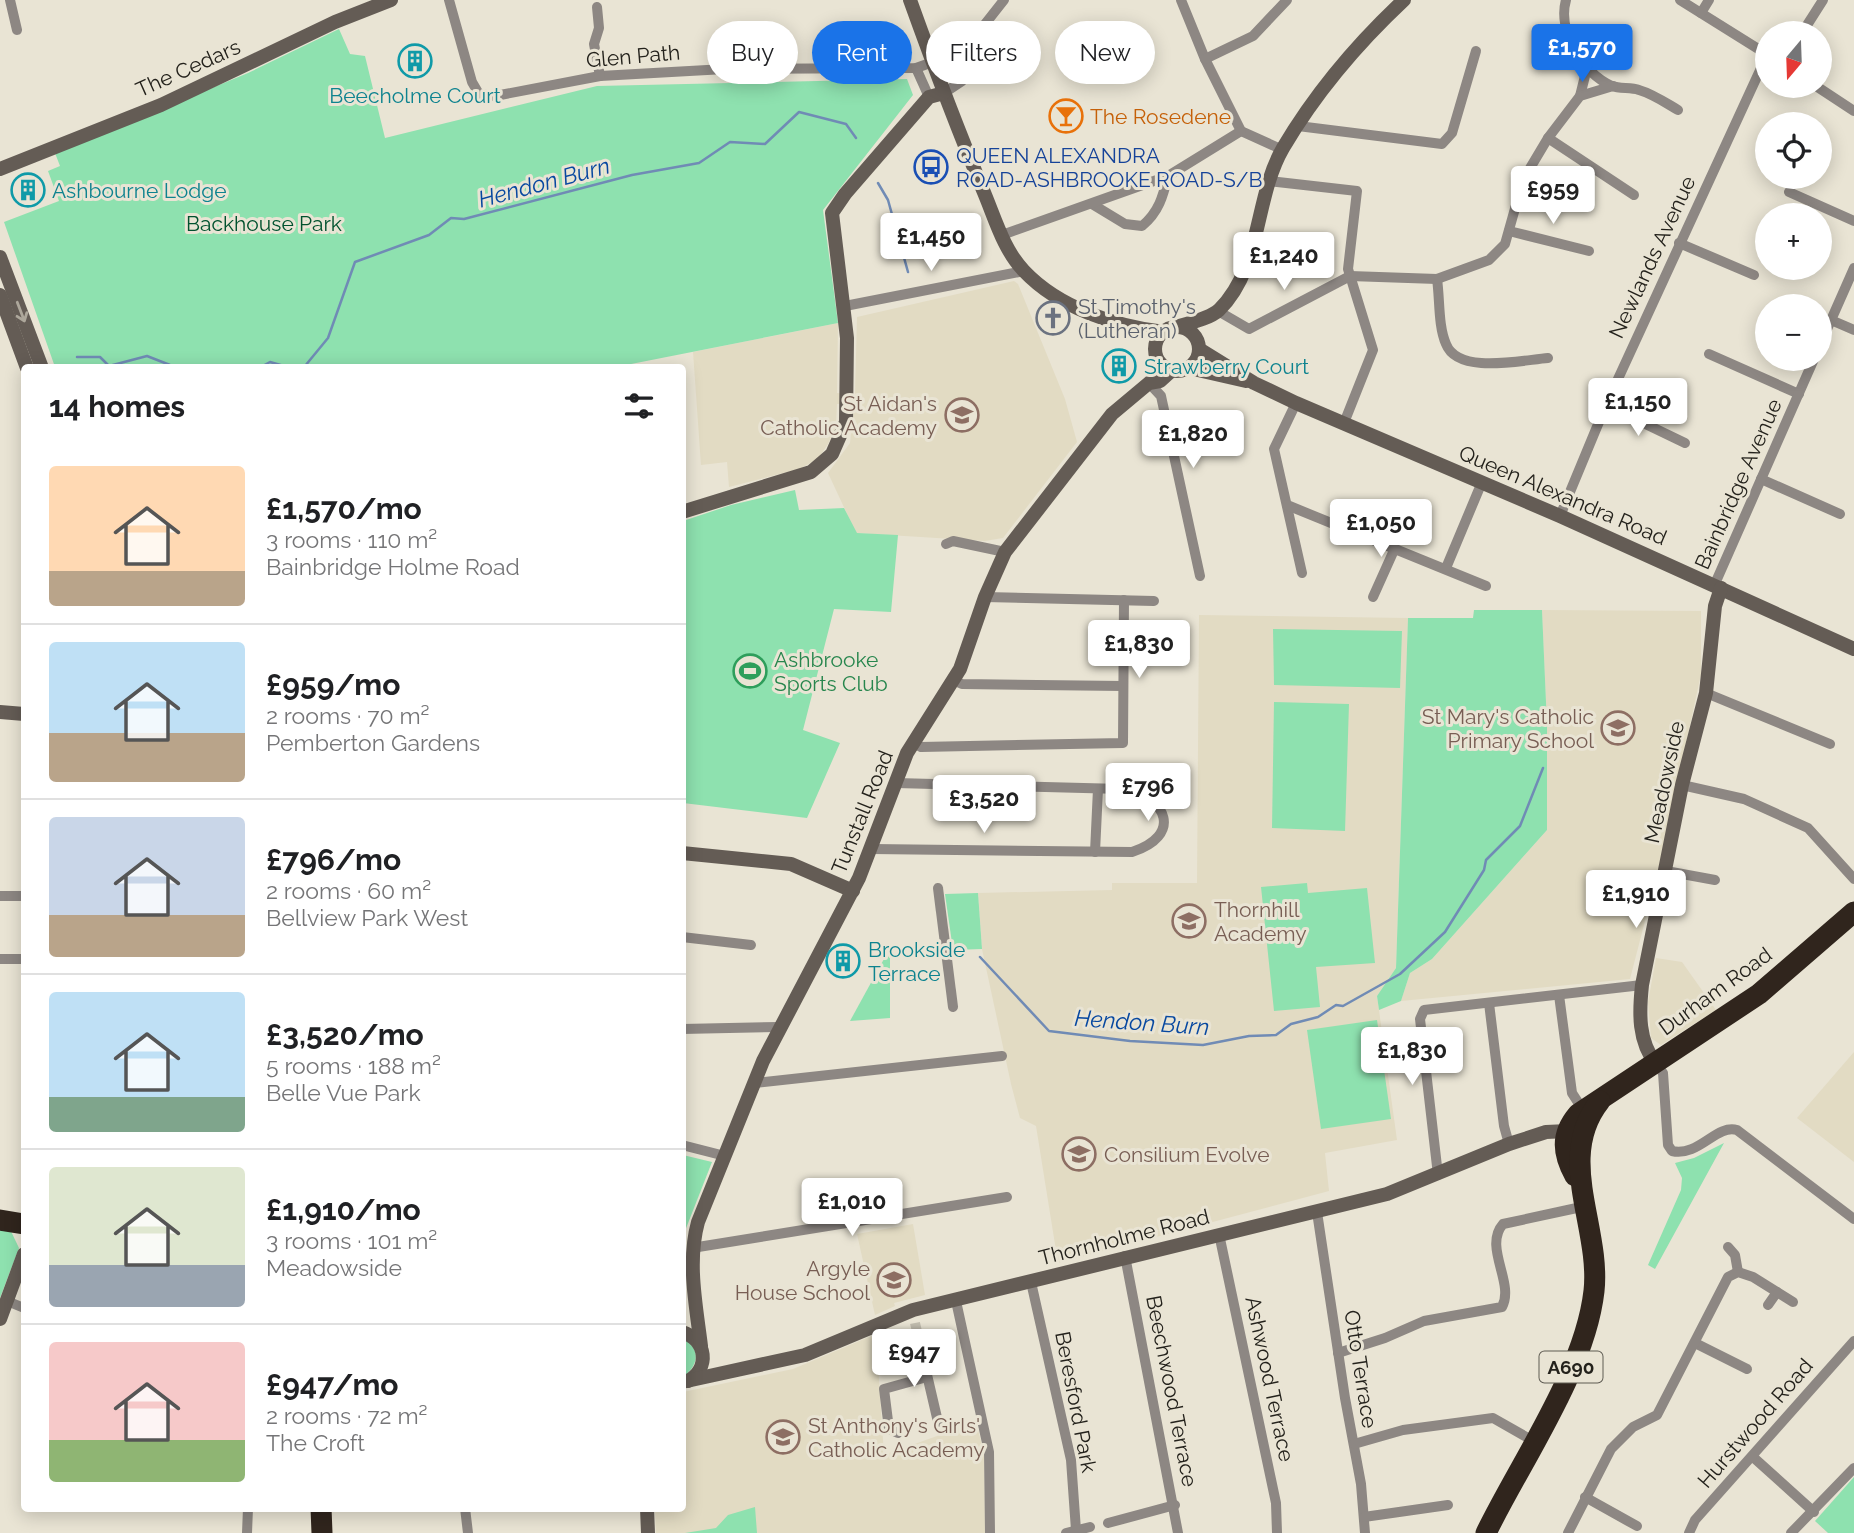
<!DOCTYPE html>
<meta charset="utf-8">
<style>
:root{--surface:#fff;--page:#f6f6f6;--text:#202124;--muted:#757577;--line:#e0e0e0;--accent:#1a73e8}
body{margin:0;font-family:Raleway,sans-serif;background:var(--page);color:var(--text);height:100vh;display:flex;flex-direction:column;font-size:26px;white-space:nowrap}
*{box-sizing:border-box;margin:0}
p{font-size:23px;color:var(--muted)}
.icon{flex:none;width:38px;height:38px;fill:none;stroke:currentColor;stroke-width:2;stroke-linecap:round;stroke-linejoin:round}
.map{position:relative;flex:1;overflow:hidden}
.panel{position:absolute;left:21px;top:364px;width:665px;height:1148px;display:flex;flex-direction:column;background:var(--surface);border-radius:7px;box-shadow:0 4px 18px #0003}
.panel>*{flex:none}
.guide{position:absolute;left:707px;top:21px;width:665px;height:63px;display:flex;gap:14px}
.needle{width:46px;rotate:199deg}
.controls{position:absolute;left:1755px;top:21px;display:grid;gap:14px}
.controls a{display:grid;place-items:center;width:77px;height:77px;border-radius:50%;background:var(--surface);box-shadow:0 4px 18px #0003;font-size:35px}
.price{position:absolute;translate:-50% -60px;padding:0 16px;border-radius:7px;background:#fff;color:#222;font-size:23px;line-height:46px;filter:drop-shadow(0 2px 4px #0008)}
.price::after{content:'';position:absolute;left:50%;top:42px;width:21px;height:16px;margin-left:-10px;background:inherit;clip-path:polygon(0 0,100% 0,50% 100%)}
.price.on{background:var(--accent);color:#fff}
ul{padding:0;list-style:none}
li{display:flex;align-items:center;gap:21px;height:175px;padding:0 28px}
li+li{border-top:2px solid var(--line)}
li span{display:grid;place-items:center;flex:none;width:196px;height:140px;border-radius:7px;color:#555}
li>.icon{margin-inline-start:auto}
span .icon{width:84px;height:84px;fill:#fffc;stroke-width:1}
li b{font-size:30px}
h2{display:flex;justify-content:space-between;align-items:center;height:84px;padding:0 28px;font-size:30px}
.pill{padding:0 24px;border-radius:32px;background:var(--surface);box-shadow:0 4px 18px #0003;font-size:24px;line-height:63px}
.pill.on{background:var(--accent);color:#fff}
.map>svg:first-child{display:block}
.built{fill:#e2dbc3}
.green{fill:#8ee1af}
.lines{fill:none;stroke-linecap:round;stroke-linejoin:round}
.stream{stroke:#708bb5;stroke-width:2.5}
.street-tunnel{stroke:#c2bdaf;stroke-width:10;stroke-dasharray:10 5;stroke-linecap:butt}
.street{stroke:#8d8783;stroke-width:10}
.secondary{stroke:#645c55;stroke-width:14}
.highway{stroke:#30251d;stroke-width:21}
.oneway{stroke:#ada79b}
.labels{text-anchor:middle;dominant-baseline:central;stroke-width:6;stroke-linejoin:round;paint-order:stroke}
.shield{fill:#e9e4d4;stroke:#5f5c53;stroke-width:2}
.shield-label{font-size:19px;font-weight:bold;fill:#24221c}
.street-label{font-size:21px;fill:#24221c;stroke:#e9e4d4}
.culture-label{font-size:21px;fill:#0d838f;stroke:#e9e4d4;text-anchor:start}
.food-label{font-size:21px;fill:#c56008;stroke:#e9e4d4;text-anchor:start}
.transit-label{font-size:21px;fill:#164399;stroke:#e9e4d4;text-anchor:start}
.park-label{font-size:21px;fill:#00522e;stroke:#e9e4d4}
.worship-label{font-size:21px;fill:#5b616d;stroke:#e9e4d4;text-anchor:start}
.education-label{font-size:21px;fill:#785e54;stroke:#e9e4d4;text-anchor:end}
.leisure-label{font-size:21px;fill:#27864d;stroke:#e9e4d4;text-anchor:start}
.water-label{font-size:23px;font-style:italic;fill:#0748a0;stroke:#e9e4d4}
</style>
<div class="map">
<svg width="1854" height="1533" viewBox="0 0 1854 1533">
<rect width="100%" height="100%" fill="#e9e4d4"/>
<g class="built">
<polygon points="1014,281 1018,284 1065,399 1077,442 1003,538 985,541 856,533 828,473 850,443 854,404 837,404 836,427 828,444 818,459 799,469 729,487 727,462 701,465 693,352 838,323 837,393 855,394 857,317"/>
<polygon points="1542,610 1701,611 1701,674 1663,851 1630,979 1401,1001 1410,973 1432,959 1547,830 1547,725"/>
<polygon points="1199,615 1408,618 1396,968 1377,996 1397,1140 1325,1153 1329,1191 1058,1263 1036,1126 1020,1118 1011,1084 982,949 978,893 1112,890 1112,883 1197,883"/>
<polygon points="1656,958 1682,962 1716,1010 1661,1045 1651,1038 1648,1002"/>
<polygon points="1854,1052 1854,1162 1797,1118"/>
<polygon points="913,1224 925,1295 894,1303 895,1306 875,1315 857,1234"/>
<polygon points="876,1334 884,1455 976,1422 984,1453 985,1533 656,1533 655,1509 682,1508 683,1392 793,1369"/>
</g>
<g class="green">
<polygon points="339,29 350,54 365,56 385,138 597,86 907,79 913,95 823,210 838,323 616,367 55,367 4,222 59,201 48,171 60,166 55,153 248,73"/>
<polygon points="795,490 799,510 844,508 857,533 898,535 891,612 834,609 803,730 840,743 807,818 683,803 683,521 731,505"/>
<polygon points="1474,610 1542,610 1547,725 1547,830 1432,959 1410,973 1401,1001 1379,1010 1377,996 1396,968 1408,618 1473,618"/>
<polygon points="1273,629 1402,631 1400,688 1274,685"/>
<polygon points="1274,702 1349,704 1345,831 1272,828"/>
<polygon points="1307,883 1308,893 1367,888 1375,963 1316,967 1320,1007 1274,1011 1261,887"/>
<polygon points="978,893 982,949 953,950 945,894"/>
<polygon points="890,948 890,1018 850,1021"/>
<polygon points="1377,1020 1391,1119 1321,1129 1307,1030"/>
<polygon points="1724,1143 1655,1269 1648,1265 1681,1190 1682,1178 1675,1163 1694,1158"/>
<polygon points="683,1155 712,1162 683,1236 682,1155"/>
<polygon points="0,1224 8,1225 19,1248 0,1298"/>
<path d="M683,1338c18,11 16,27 0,39z"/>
<polygon points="1854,1477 1854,1533 1828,1533 1815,1521"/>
<polygon points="755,1507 757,1533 685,1533 716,1528 728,1515"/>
</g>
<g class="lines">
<g class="stream">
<polyline points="878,183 888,200 908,272"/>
<polyline points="77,357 100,357 109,366 147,356 170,365 202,368"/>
<polyline points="259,368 270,362 291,368"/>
<polyline points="291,368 305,366 328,338 355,262 429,235 451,218 464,219 632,175 699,163 730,142 765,144 799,112 846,124 856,138"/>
<polyline points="980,957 1049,1031 1130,1041 1203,1045 1249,1036 1276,1035 1291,1024 1318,1017 1336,1005 1343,1006 1400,974 1445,932 1484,870 1486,860 1520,826 1543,768"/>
</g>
<polyline class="street-tunnel" points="915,1323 921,1349"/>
<g class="street">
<polyline points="10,0 17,30"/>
<polyline points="449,0 472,82 479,94 495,96 600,76 725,69 916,68 933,62"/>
<polyline points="1181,0 1205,59 1241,131 1283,150"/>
<path d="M1566,0c-9,31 17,74 46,86 8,3 19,1 27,4 14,4 27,13 39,20"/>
<polyline points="1680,0 1768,55"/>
<polyline points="597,7 599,28 594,44 600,76"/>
<polyline points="1701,13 1709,0"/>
<polyline points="1802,33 1823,0"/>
<path d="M929,52l16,-3c14,6 22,16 17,32l-18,12"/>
<polyline points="959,57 1004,0"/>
<polyline points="1205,59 1253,36 1287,0"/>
<polyline points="916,68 929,97"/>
<polyline points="1816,86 1854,111"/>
<polyline points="1580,96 1587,68"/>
<polyline points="1298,126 1442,144 1452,133 1476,51"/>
<polyline points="1548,138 1634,195"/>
<polyline points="1269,181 1357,191 1348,269 1373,350 1344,423"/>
<polyline points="1789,192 1854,221"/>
<path d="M1092,204l33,20 17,2c17,-14 21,-30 26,-50"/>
<polyline points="1509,231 1589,251"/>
<polyline points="1002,235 1168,176 1241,131"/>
<polyline points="1679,243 1754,275"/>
<path d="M1437,279c3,20 1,47 9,65 12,31 76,16 102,14"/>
<polyline points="845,306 1024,271"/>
<polyline points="1218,311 1249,329 1350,276 1437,279 1489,260 1505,244 1523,180 1548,138 1580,96 1613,86"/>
<polyline points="1831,320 1854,330"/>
<polyline points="1820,345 1854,268"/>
<polyline points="1709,354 1799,394"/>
<polyline points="1149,383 1161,396 1200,576"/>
<polyline points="1296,403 1274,449 1302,573"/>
<polyline points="1606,405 1685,443"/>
<polyline points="1761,479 1840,514"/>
<polyline points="1287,505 1486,586"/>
<polyline points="1560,516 1606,405 1767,55"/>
<polyline points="946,544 953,541 1005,552"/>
<polyline points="1446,568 1482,482"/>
<polyline points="1714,586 1814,359"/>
<polyline points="985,597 1154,601"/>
<polyline points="1373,597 1395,548"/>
<polyline points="953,680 962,684 1123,686"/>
<polyline points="1706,693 1830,744"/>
<polyline points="913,743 921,747 1123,743 1124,600"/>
<polyline points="1682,785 1744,799 1808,828 1854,879"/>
<path d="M872,849l260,3c50,-16 37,-55 -10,-63l-226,-6"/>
<polyline points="1095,852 1098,789"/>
<polyline points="1666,871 1715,880"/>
<polyline points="938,888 953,1007"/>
<polyline points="0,896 24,896"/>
<polyline points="682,937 751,945"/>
<polyline points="0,959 24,959"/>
<polyline points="1559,995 1572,1093 1583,1110"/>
<polyline points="1489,1003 1504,1126 1509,1144"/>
<polyline points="682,1029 779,1027"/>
<path d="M1656,1064l7,9 5,72 4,6c27,6 44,-27 65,-21l117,89"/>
<polyline points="755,1083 1002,1056"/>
<polyline points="682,1145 725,1156"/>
<polyline points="1438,1175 1420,1019 1424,1010 1642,985"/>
<polyline points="1317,1212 1345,1398 1361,1484 1365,1533"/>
<polyline points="1219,1234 1276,1503 1277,1533"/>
<polyline points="1728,1247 1735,1255 1738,1272"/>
<polyline points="692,1248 1007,1197"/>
<polyline points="1125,1256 1178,1533"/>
<polyline points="1031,1282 1071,1460 1076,1530"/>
<polyline points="7,1301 24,1308"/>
<polyline points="956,1301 989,1452 990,1533"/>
<polyline points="1768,1305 1777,1292"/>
<polyline points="1695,1343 1747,1369"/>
<polyline points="921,1349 938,1422"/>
<path d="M1338,1353l47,-15 39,-17 78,-14c13,-24 -19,-60 1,-83l83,-18"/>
<polyline points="898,1433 889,1429 884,1389 927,1377"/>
<polyline points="1354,1444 1403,1430 1493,1418 1535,1442"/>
<polyline points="1753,1457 1814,1512"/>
<polyline points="1585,1497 1637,1526"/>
<polyline points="465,1508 468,1533"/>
<polyline points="1364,1517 1448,1505"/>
<polyline points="1108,1523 1175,1505"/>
<polyline points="247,1533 248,1508"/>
<polyline points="1066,1533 1090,1527"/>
<polyline points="1568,1533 1611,1449 1633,1427 1657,1415 1728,1277 1738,1272 1753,1277 1793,1302"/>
<polyline points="1689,1533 1695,1520 1854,1341"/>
<polyline points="1791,1533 1854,1468"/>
</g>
<g class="secondary">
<path d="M910,0c23,64 47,128 73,190 12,28 20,59 41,81 35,37 91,55 140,61"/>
<polyline points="0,169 161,105 335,22 391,0"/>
<polyline points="0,257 42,368"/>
<polyline points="0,295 27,368"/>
<circle cx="1177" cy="349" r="22"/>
<path d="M1170,329c14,-5 38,-9 49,-19 43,-42 35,-112 64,-162 32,-54 75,-105 121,-148"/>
<polyline points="1199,349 1254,383 1296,403 1560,516 1854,649"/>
<polyline points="1189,368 1246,381"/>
<polyline points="682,512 811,472 832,454 846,422 847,338 832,213 845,194 929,97 944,93"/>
<polyline points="0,712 24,714"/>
<polyline points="682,853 791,864 853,891"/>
<path d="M1656,1064c-18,-23 -17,-51 -14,-79l40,-200 24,-92 9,-87 6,-18"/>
<polyline points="0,1319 24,1254"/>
<path d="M682,1332c25,8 28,36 6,49"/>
<path d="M701,1346c-5,-41 -14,-84 -3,-124l65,-161 96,-183 48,-125 53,-84 25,-72 20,-45 107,-138 37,-31 11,-2 11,-10"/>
<polyline points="682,1382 805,1355 913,1310 1387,1194 1509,1144 1546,1132 1568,1131"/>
<polyline points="647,1508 648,1533"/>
</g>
<g class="highway">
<path d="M1575,1176c-12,-22 -15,-41 3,-62l181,-120 95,-82"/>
<polyline points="0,1220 24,1224"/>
<polyline points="321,1508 322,1533"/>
<path d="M1486,1533c35,-72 99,-162 108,-242 7,-64 -39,-133 6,-190"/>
</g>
</g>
<defs><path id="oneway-shaft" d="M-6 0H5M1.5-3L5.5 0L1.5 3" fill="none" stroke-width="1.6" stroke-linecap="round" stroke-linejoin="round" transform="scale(1.75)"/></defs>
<use class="oneway" href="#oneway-shaft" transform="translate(21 312) rotate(69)"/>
<defs>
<symbol id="building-ring" viewBox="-11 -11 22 22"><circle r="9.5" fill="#e9e4d4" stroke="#0f9aa8" stroke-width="1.5"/><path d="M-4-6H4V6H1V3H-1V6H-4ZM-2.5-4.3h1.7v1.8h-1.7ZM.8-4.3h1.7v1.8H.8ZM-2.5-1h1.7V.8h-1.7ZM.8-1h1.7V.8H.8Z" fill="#0f9aa8"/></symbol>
<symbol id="bar-ring" viewBox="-11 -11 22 22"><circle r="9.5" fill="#e9e4d4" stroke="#e8710a" stroke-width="1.5"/><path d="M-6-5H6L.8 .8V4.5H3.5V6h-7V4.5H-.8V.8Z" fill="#e8710a"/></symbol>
<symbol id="bus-ring" viewBox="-11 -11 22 22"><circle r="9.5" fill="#e9e4d4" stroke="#1a4fb4" stroke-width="1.5"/><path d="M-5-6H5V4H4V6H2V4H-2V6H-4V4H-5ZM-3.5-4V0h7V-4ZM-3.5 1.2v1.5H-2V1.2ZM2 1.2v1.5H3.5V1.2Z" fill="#1a4fb4"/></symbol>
<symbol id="church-ring" viewBox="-11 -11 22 22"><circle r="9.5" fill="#e9e4d4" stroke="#6b7280" stroke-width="1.5"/><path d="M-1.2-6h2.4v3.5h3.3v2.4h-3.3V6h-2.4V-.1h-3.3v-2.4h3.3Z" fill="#6b7280"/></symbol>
<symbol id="school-ring" viewBox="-11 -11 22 22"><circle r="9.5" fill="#e9e4d4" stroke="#8d6e63" stroke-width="1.5"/><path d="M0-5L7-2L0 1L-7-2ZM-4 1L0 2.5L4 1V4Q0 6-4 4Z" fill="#8d6e63"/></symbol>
<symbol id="stadium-ring" viewBox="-11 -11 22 22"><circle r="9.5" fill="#e9e4d4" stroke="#2e9e5b" stroke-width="1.5"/><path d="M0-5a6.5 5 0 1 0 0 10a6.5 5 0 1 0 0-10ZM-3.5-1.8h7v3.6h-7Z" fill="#2e9e5b"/></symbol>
</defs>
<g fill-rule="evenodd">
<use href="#building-ring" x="396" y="42" width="38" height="38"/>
<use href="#bar-ring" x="1047" y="97" width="38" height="38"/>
<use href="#bus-ring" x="912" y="148" width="38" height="38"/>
<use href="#building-ring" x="9" y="171" width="38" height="38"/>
<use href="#church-ring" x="1034" y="299" width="38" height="38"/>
<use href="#building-ring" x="1100" y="347" width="38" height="38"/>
<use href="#school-ring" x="943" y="396" width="38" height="38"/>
<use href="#stadium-ring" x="731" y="652" width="38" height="38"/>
<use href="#school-ring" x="1599" y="709" width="38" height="38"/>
<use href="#school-ring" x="1170" y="902" width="38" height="38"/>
<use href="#building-ring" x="824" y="942" width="38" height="38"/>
<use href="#school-ring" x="1060" y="1135" width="38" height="38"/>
<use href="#school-ring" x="875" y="1261" width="38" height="38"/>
<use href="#school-ring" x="764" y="1418" width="38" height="38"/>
</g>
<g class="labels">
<rect class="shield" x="1539.5" y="1351.5" width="63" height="31" rx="5"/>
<g class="shield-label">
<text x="1571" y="1367">A690</text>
</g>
<g class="street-label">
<text transform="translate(633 56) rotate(-5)">Glen Path</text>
<text transform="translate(188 68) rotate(-24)">The Cedars</text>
<text transform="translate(1652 257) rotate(-65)">Newlands Avenue</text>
<text transform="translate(1738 484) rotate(-66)">Bainbridge Avenue</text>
<text transform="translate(1563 495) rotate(23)">Queen Alexandra Road</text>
<text transform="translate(1664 782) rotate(-78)">Meadowside</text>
<text transform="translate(862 812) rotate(-68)">Tunstall Road</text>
<text transform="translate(1715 991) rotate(-36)">Durham Road</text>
<text transform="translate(1124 1237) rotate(-14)">Thornholme Road</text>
<text transform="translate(1361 1369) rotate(81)">Otto Terrace</text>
<text transform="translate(1270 1379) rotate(78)">Ashwood Terrace</text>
<text transform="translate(1172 1391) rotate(79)">Beechwood Terrace</text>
<text transform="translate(1076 1402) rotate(79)">Beresford Park</text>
<text transform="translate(1755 1423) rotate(-49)">Hurstwood Road</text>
</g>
<g class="culture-label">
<text x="415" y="95" text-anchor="middle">Beecholme Court</text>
<text x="52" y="190">Ashbourne Lodge</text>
<text x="1144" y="366">Strawberry Court</text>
<text x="868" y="949">Brookside<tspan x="868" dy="24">Terrace</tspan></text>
</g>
<g class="food-label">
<text x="1090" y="116">The Rosedene</text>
</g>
<g class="transit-label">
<text x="956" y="155">QUEEN ALEXANDRA<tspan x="956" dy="24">ROAD-ASHBROOKE ROAD-S/B</tspan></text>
</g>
<g class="park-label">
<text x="264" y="223">Backhouse Park</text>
</g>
<g class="worship-label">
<text x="1078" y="306">St Timothy's<tspan x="1078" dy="24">(Lutheran)</tspan></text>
</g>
<g class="education-label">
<text x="937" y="403">St Aidan's<tspan x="937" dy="24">Catholic Academy</tspan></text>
<text x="1594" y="716">St Mary's Catholic<tspan x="1594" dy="24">Primary School</tspan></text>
<text x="1214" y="909" text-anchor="start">Thornhill<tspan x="1214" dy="24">Academy</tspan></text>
<text x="1104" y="1154" text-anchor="start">Consilium Evolve</text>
<text x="870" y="1268">Argyle<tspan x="870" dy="24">House School</tspan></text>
<text x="808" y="1425" text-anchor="start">St Anthony's Girls'<tspan x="808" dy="24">Catholic Academy</tspan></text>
</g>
<g class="leisure-label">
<text x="774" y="659">Ashbrooke<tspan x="774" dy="24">Sports Club</tspan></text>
</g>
<g class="water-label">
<text transform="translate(544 182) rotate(-15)">Hendon Burn</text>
<text transform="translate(1142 1022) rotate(4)">Hendon Burn</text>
</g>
</g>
</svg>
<div class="controls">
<a><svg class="needle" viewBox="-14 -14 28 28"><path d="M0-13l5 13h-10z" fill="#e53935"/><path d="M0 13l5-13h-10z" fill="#757577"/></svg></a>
<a><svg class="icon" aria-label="locate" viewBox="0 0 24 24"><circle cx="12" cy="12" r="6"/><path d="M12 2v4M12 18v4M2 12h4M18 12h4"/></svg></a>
<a>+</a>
<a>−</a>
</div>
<b class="price on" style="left:1582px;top:84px">£1,570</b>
<b class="price" style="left:1553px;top:226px">£959</b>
<b class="price" style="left:931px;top:273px">£1,450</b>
<b class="price" style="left:1284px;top:292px">£1,240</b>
<b class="price" style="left:1638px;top:438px">£1,150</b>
<b class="price" style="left:1193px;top:470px">£1,820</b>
<b class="price" style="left:1381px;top:559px">£1,050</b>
<b class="price" style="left:1139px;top:680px">£1,830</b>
<b class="price" style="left:1148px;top:823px">£796</b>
<b class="price" style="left:984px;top:835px">£3,520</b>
<b class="price" style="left:1636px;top:930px">£1,910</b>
<b class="price" style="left:1412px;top:1087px">£1,830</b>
<b class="price" style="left:852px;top:1238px">£1,010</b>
<b class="price" style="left:914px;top:1389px">£947</b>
<div class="guide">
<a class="pill">Buy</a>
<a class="pill on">Rent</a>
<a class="pill">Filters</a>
<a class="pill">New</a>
</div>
<section class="panel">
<h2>14 homes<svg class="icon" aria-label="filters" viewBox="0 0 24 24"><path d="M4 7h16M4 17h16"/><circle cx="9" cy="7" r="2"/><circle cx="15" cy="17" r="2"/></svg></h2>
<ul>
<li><span style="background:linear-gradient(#ffd9b3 75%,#b9a48a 0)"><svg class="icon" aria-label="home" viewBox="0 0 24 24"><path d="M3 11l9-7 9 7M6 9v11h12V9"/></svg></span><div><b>£1,570/mo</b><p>3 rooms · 110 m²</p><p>Bainbridge Holme Road</p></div></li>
<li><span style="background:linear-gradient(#bfe0f5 65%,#b9a48a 0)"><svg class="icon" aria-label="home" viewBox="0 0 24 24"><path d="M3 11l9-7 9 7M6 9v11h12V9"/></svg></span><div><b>£959/mo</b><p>2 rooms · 70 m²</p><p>Pemberton Gardens</p></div></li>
<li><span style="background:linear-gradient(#c9d6e8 70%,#b9a48a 0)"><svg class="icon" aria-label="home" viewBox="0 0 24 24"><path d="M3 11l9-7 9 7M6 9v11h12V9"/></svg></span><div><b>£796/mo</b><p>2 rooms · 60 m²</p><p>Bellview Park West</p></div></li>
<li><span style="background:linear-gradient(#bfe0f5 75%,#7fa58c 0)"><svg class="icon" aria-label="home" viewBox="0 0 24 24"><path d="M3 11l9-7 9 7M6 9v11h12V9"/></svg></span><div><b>£3,520/mo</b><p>5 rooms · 188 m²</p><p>Belle Vue Park</p></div></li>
<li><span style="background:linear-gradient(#dfe7d0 70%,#9aa5b1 0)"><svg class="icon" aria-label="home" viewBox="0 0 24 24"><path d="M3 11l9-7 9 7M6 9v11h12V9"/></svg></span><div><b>£1,910/mo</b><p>3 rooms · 101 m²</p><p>Meadowside</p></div></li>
<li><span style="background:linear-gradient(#f6c9c9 70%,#8fb573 0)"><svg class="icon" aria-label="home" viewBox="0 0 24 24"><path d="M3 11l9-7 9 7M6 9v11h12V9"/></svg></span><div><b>£947/mo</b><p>2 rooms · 72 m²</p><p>The Croft</p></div></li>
</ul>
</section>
</div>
